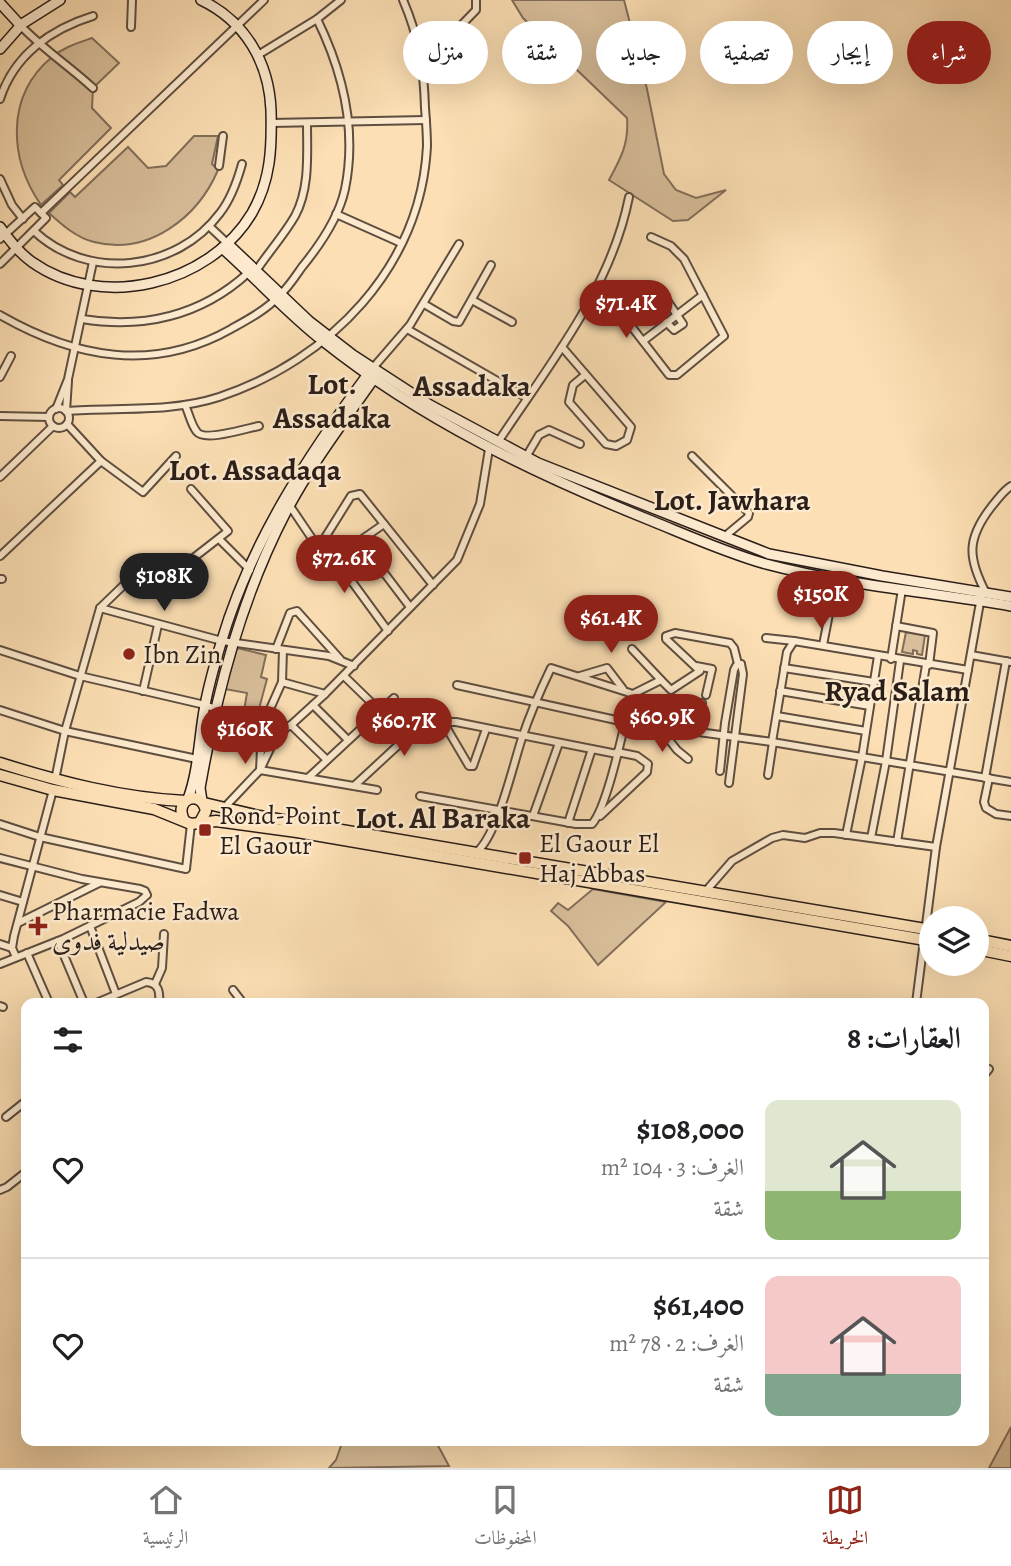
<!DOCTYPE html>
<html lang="ar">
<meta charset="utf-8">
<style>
:root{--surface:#fff;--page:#f2f2f2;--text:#202124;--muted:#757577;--line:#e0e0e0;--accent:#8f2418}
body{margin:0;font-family:Alegreya,Amiri,serif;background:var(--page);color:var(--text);direction:rtl;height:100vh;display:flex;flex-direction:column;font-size:26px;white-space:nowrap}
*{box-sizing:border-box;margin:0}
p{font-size:23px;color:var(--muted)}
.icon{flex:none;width:38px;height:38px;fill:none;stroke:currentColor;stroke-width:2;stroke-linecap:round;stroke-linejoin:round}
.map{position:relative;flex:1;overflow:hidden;direction:ltr}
.drawer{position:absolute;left:21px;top:998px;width:968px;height:448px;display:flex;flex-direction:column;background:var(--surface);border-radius:14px;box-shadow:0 7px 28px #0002;direction:rtl}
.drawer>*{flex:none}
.guide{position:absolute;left:21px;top:21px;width:970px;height:63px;direction:rtl;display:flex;gap:14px}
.fabs{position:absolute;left:919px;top:906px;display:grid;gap:14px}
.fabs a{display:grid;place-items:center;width:70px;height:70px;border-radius:50%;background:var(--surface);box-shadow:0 7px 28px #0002;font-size:35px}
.price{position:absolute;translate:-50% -60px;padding:0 16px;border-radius:24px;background:var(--accent);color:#fff;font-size:23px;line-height:46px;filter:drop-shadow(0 2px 4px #0008)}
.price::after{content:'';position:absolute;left:50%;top:42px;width:21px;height:16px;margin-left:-10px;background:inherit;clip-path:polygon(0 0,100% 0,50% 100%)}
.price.current{background:#222;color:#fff}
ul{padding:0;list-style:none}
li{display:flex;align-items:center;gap:21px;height:175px;padding:0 28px}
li+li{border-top:2px solid var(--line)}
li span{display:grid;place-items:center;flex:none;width:196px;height:140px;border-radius:14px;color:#555}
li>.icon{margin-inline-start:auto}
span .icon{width:84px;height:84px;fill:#fffc;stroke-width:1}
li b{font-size:30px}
h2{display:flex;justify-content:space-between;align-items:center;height:84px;padding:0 28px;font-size:30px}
.pill{padding:0 24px;border-radius:32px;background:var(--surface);box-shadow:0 7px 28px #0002;font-size:24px;line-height:63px}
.pill.current{background:var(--accent);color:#fff}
.tabs{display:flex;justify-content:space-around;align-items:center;height:98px;border-top:2px solid var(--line);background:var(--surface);font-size:19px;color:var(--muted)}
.tabs a{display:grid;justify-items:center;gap:4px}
.tabs .current{color:var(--accent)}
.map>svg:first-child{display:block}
.green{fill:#d8be9a;stroke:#816e5a;stroke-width:2}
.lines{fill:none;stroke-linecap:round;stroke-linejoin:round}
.street-casing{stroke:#5e4e40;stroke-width:10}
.secondary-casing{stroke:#2a1e19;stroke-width:12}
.primary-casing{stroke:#2a1e19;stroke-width:13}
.street{stroke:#fdeace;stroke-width:6}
.secondary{stroke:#fdeace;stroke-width:9}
.primary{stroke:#fcdfb4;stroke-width:10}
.poi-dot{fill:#8f2418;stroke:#fdeace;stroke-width:2.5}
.labels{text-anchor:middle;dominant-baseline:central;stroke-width:5;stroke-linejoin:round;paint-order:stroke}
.poi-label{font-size:26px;fill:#2a1e19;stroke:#fdeace;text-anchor:start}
.quarter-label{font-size:30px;font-weight:bold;fill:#2a1e19;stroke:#fdeace}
</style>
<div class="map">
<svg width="1011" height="1468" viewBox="0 0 1011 1468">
<rect width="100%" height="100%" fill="#fcdfb4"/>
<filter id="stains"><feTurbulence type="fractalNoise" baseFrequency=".00286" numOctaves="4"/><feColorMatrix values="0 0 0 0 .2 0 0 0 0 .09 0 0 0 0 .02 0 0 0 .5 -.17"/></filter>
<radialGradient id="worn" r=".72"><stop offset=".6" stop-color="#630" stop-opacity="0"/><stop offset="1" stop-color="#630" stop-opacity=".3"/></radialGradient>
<g class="green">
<path d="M512,0h112l23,89 17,85 12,16 20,8 30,-8 -38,30 -15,1 -64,-41c12,-22 20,-37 18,-62l-104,-100z"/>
<path d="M92,38l27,25 -26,25 -1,20 19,20 -52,52 4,5 -22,20c-32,-46 -36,-109 11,-148 12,-10 26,-14 40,-19z"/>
<path d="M194,136h24l-6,28 6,6c-20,47 -69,86 -124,72 -17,-4 -32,-17 -45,-29l21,-21 5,5 53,-50 20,21 18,-2z"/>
<polygon points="906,632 925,635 922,655 917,654 917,651 913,650 913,654 902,652"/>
<polygon points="237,648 266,655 261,677 267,679 256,720 243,717 247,693 225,689"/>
<polygon points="593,889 666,902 598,965 568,926 551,911 558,903 568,910"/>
<polygon points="1011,1427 1011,1468 989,1468"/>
<polygon points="343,1440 435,1440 449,1466 329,1468 336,1460"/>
</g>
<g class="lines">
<defs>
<g id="street">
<path d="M21,26c22,23 48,40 72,62"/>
<polyline points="131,27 132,0"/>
<polyline points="421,54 446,41 476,10 476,0"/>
<polyline points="258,55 317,19 341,0"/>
<path d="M0,99c14,-44 51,-70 93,-83"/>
<polyline points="271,123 426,120"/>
<polyline points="219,166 223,136"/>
<polyline points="0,179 12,205 23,219"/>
<polyline points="41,213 264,0"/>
<polyline points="336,214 401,243"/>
<polyline points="209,226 227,243"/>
<path d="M34,231c53,50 142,41 186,-18 11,-14 17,-31 22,-49"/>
<polyline points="0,239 35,207 46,218 0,264"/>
<path d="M256,271c12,-18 28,-36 39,-55 15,-28 12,-62 12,-93"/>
<polyline points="660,290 683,324 674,330 666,322"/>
<polyline points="595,292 614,304 669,375 677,375 724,336 684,259 671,246 651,237"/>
<polyline points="472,300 512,322"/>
<polyline points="424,304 453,321 459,322 491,265"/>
<path d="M0,315c75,43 153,58 231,14 16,-9 35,-19 48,-33 9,-8 16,-19 23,-29 18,-22 37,-50 43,-78 12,-59 -2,-117 -28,-170"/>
<path d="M82,319c61,10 119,-3 166,-46"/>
<polyline points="407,329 527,398"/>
<polyline points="643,341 703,295"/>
<polyline points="562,347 631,427 627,440 616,446 606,444 569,402 573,385 585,375"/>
<polyline points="372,369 410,325 459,244"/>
<polyline points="0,377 11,356"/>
<path d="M185,405c4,8 6,20 12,27 8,10 50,-4 62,-6"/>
<circle cx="59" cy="418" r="10"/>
<polyline points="56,409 68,379 93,262"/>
<path d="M66,411c51,-4 104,2 153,-14 111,-37 202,-130 208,-251 0,-13 -1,-25 -2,-38 -1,-39 -6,-71 -22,-108"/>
<polyline points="66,411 68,381"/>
<polyline points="0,416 49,417"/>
<polyline points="67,424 101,461 143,492 176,456"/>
<path d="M498,442c50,-76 113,-153 131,-245"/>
<polyline points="692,456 749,513 748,517 724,537"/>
<polyline points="526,457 539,435 549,430 580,444"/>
<polyline points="0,477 53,426"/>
<polyline points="290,506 315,543 321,544 351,496 360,494 433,585"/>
<polyline points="219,539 250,570"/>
<polyline points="360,541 410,607"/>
<polyline points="323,542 388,631"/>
<polyline points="315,554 321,544"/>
<polyline points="0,556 101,461"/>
<polyline points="335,558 384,524"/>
<polyline points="173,571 189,590"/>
<polyline points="0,579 2,579"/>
<path d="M986,593c-19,-36 -19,-55 6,-87 6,-7 11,-15 19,-20"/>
<polyline points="100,608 222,641 329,656 354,666"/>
<polyline points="896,626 933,633 929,665"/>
<polyline points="766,638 794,641"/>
<polyline points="823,645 836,578"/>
<polyline points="276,649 290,613 297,611 340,659"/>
<polyline points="632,649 661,680"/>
<polyline points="0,650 80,676 205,705 278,732"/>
<polyline points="283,650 282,682 325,694"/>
<polyline points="971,655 1011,662"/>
<polyline points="891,659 902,589"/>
<polyline points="696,666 712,669 706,695"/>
<polyline points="784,668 874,682"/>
<polyline points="344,676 380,711"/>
<polyline points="580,676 607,668 623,689"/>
<polyline points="282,682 262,727 260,770 377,790"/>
<polyline points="457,685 625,722 772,742 1011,782"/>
<polyline points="143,691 158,625"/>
<polyline points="780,691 870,706"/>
<polyline points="631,695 661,680 671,690 700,671 666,639 666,636 675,633 730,643 734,648 738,664"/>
<polyline points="313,705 348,740"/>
<polyline points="0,710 65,731 197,759"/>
<polyline points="777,716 866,731"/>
<polyline points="291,725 327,760"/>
<polyline points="659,727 677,750 688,759"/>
<polyline points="486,729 473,766 469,766 446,727 446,722 456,722 617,754"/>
<polyline points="677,729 680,716 702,703"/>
<polyline points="772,742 787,652 794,641 968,670"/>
<polyline points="720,771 725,723 734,670 736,666 741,664"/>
<polyline points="768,775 773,742"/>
<polyline points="308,778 394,698"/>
<polyline points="985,778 1006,661"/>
<polyline points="989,778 984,802 986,808 996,814 1011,816"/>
<polyline points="55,780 65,731 100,608 129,580 151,563 159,561 170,570 178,570 228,531 191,489"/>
<polyline points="729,783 743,674 741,664"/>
<polyline points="354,786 420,725 435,719 449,721"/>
<path d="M420,796l156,28h16c16,-18 32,-99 39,-126l-1,-5 -79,-25c-11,23 -21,46 -29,70 -10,30 -24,96 -46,115"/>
<polyline points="224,808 260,770 278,732 291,725 325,694 457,560 480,504 489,449"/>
<polyline points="533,816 559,743"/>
<polyline points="600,816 647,772 648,764 637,756 617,752"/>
<polyline points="568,823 592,749"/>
<polyline points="0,824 40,837 186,869 191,824"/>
<polyline points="846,835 862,757 878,656"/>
<polyline points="871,838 886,761 900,661"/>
<polyline points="897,842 926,665"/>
<polyline points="936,847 981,597"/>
<polyline points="0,858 82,879 140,889 145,891 147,895 139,902 63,939 0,964"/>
<polyline points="705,892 732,861 772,838 783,835 805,838 820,833 834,833 936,847 916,1003"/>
<polyline points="0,895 23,902"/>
<polyline points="18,923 99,883"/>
<polyline points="90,926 116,994"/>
<polyline points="58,941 84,1003"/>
<polyline points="0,944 12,948"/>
<polyline points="27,953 49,1003"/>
<polyline points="16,957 12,948 14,936 53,790"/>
<polyline points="155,984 162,968 164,934"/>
<polyline points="233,990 243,1003"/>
<path d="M96,1003l50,-21c13,1 14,10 13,21"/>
<polyline points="0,1006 3,1007"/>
<polyline points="984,1075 989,1069"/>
<polyline points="6,1117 26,1101"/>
<polyline points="0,1190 7,1187 26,1172"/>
</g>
<g id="secondary">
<polyline points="0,3 21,26"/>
<polyline points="0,49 22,24 60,0"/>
<path d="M0,227c9,13 19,26 32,35 69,49 177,23 220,-49 19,-33 20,-66 19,-103 -2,-48 -26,-89 -70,-110"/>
<polyline points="227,243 309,321 353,355 430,405 538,463 769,554 882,576 1011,597"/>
<path d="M222,248c34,30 65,65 101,93 99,79 212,133 329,180 37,15 75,32 114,43 79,21 164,28 245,42"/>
<path d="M188,799c11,-30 11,-63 17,-94 4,-21 10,-42 16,-62 30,-102 88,-189 150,-273"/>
<path d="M202,801l-2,-13c17,-97 41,-190 87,-278 25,-47 58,-90 88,-133"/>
</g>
<g id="primary">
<path d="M0,763c60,19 122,35 185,38"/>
<polyline points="0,775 53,790 154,809 191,824 216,821 297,832 931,941"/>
<polyline points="204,803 259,816 931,930"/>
<path d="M184,820c-11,-21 17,-32 22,-9l-6,11"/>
<polyline points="976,939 1011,946"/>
<polyline points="976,949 1011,956"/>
</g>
</defs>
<use href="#street" class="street-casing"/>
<use href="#secondary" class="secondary-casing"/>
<use href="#primary" class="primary-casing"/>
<use href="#street" class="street"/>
<use href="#secondary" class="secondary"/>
<use href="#primary" class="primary"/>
</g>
<g class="poi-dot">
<circle cx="129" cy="654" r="7"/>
<rect x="198" y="823" width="14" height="14" rx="3.5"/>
<rect x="518" y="851" width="14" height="14" rx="3.5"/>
<path d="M34.5 915.5h7v7h7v7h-7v7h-7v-7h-7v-7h7z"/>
</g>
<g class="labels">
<g class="poi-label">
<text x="143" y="654">Ibn Zin</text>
<text x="219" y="815">Rond-Point<tspan x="219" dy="30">El Gaour</tspan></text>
<text x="539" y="843">El Gaour El<tspan x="539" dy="30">Haj Abbas</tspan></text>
<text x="52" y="911">Pharmacie Fadwa<tspan x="52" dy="30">صيدلية فدوى</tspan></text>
</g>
<g class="quarter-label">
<text x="332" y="384">Lot.<tspan x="332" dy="34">Assadaka</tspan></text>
<text x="472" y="386">Assadaka</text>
<text x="255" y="470">Lot. Assadaqa</text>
<text x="732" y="500">Lot. Jawhara</text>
<text x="897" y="691">Ryad Salam</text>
<text x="443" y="818">Lot. Al Baraka</text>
</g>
</g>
<rect width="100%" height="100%" filter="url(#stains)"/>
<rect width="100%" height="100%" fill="url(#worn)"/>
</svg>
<div class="fabs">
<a><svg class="icon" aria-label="layers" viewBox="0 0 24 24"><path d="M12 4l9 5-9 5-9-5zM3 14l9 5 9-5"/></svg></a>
</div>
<b class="price" style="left:626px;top:340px">$71.4K</b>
<b class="price" style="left:344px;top:595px">$72.6K</b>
<b class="price current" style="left:164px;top:613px">$108K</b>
<b class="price" style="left:821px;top:631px">$150K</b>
<b class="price" style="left:611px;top:655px">$61.4K</b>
<b class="price" style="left:662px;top:754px">$60.9K</b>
<b class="price" style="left:404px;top:758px">$60.7K</b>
<b class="price" style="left:245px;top:766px">$160K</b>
<div class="guide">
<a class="pill current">شراء</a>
<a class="pill">إيجار</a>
<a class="pill">تصفية</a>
<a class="pill">جديد</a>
<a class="pill">شقة</a>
<a class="pill">منزل</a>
</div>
<section class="drawer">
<h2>العقارات: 8<svg class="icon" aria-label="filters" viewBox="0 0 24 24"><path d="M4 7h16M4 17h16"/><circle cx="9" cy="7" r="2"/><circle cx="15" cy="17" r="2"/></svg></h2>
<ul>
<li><span style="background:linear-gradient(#dfe7d0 65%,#8fb573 0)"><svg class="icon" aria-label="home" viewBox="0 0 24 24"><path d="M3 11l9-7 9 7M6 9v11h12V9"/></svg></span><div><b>$108,000</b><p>الغرف: 3 · 104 m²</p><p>شقة</p></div><svg class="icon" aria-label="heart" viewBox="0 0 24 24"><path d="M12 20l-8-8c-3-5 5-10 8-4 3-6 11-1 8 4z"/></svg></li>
<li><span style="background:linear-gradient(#f6c9c9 70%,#7fa58c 0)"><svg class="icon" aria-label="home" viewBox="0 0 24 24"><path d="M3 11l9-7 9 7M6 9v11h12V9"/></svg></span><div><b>$61,400</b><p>الغرف: 2 · 78 m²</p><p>شقة</p></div><svg class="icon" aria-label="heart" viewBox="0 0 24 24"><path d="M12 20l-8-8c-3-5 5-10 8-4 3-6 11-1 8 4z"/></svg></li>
</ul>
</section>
</div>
<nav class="tabs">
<a class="current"><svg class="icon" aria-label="map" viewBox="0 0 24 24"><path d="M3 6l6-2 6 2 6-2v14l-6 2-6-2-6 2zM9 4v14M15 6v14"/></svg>الخريطة</a>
<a><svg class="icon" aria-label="saved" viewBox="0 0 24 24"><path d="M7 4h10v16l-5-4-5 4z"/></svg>المحفوظات</a>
<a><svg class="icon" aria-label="home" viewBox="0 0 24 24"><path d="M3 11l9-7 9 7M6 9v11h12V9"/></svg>الرئيسية</a>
</nav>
